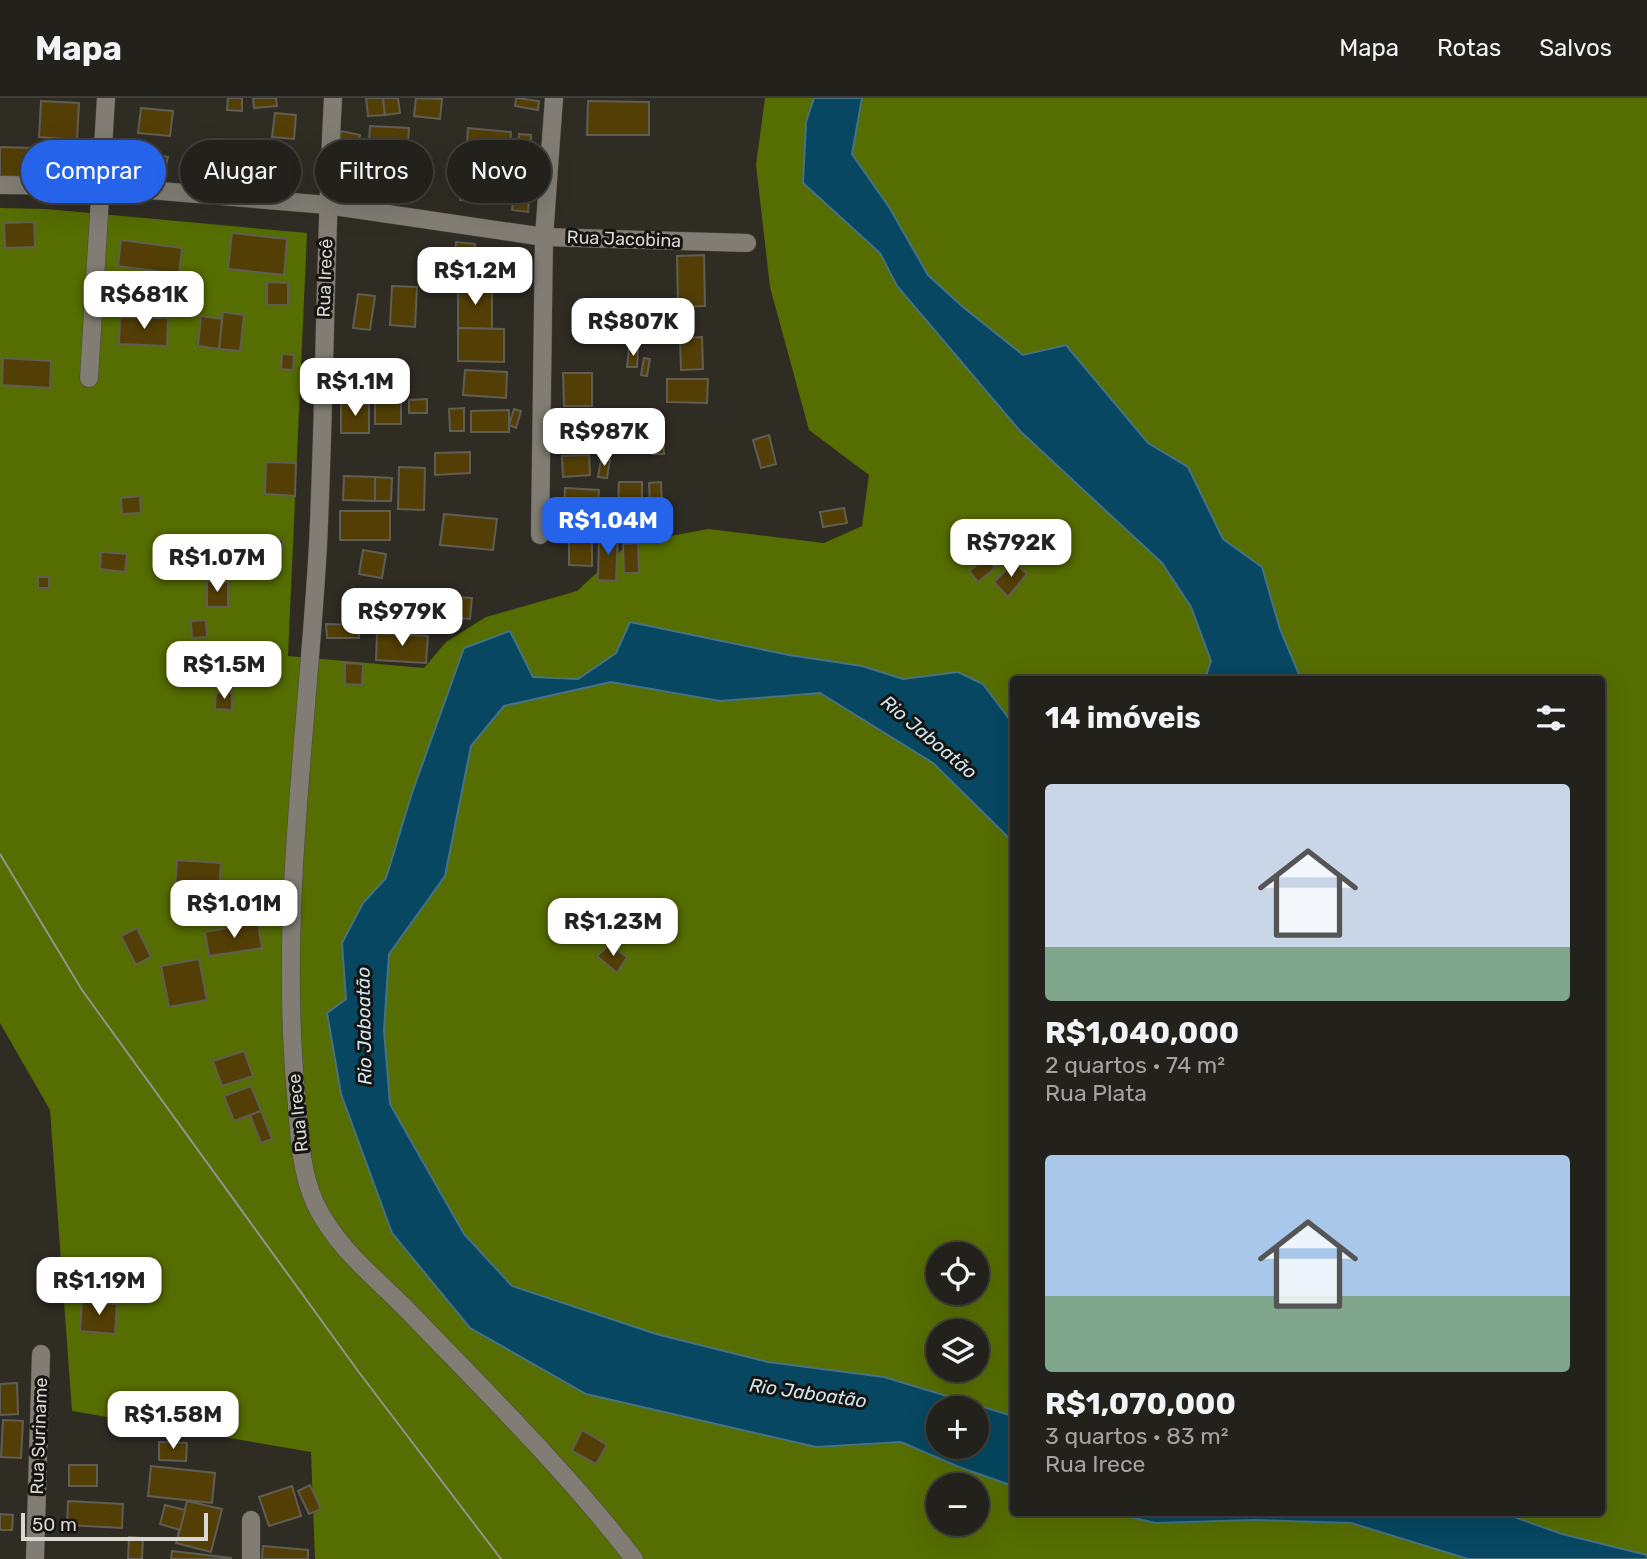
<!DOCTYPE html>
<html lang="pt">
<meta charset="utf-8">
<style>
:root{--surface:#23211b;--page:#2b2924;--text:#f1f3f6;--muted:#a3a3a3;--line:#403e3a;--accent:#2563eb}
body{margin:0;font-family:Rubik,sans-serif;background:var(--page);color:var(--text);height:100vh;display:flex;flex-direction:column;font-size:26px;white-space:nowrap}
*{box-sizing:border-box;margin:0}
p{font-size:23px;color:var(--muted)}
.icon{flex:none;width:38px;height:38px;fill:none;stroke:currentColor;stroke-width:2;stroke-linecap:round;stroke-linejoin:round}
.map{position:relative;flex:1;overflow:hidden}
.drawer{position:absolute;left:1010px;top:578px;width:595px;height:840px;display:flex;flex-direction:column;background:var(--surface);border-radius:7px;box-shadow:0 7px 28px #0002,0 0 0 2px var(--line)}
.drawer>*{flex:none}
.top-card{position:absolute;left:21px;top:42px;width:665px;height:63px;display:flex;gap:14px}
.fabs{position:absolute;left:926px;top:1144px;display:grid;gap:14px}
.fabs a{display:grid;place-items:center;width:63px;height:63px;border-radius:50%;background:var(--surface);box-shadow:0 7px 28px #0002,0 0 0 2px var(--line);font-size:35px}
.scale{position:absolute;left:21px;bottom:18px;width:187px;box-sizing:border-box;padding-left:7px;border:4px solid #d9d7d2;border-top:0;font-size:19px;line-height:24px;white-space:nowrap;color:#d9d7d2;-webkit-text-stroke:5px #161411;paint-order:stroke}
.price{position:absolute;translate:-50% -60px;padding:0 16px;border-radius:14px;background:#fff;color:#222;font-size:23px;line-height:46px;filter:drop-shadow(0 2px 4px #0008)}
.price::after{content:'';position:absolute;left:50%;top:42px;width:21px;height:16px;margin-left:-10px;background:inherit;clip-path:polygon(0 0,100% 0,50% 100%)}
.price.selected{background:var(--accent);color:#fff}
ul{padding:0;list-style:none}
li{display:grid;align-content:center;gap:14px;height:371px;padding:0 35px}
li span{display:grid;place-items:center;height:217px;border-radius:7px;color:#555}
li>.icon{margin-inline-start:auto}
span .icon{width:126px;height:126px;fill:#fffc;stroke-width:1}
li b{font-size:30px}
h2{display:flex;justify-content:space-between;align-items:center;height:84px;padding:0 35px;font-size:30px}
.tag{padding:0 24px;border-radius:32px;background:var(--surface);box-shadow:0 7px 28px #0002,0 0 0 2px var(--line);font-size:24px;line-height:63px}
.tag.selected{background:var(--accent);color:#fff}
header{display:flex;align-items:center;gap:42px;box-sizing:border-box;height:98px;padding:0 35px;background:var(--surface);border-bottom:2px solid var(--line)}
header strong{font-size:33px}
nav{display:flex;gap:38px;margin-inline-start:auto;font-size:24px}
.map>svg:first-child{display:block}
.forest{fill:#566d01;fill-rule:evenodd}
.water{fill:#074761;stroke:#467283;stroke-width:2;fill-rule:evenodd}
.building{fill:#533f06;stroke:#605d54;stroke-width:2}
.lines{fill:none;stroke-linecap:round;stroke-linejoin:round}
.minor-casing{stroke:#494740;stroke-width:19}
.minor{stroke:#817d74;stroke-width:18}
.tram{stroke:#95938d;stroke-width:2}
.labels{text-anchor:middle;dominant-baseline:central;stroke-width:6;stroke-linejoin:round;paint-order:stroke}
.street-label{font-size:18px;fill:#d9d7d2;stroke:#161411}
.water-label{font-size:19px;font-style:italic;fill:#cee5f2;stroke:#161411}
</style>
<header>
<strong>Mapa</strong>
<nav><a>Mapa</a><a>Rotas</a><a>Salvos</a></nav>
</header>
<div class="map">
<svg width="1647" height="1461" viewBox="0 0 1647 1461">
<rect width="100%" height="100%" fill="#2f2c24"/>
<path class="forest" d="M765,0h49l-8,24 -2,62 76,69 17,33 123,145 142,132 29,44 20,54 -6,18h-192v45l-29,-40 -26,-12 -55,7 -41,-13 -73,-11 -159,-32 -14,30 -38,26 -45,-2 -23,-46 -45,17 -8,23 4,120 10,-45 33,-40 107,-24 109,19 100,-8 113,70 80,79v670h588v-833h-300l-21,-50 -18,-62 -39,-28 -35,-72 -40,-24 -38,-42 -87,-46 -60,-48 -35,-32 -39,-68 -37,-53 10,-56h785v1461h-1332l-4,-107 -239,-41 -22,-301 -50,-87v-815l46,1 261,24 -19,423 136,12 22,-26 40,-25 91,-26 51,-47 80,-15 116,14 38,-17 7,-51 -60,-45 -39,-143 -14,-122zM477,1151l35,37 144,48 112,28 115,15 -67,70 -230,-53 -106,-61zM938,1157h38v38h-38zM938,1234h38v38h-38zM938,1311h38v38h-38zM938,1388h38v38h-38z"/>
<g class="water">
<polygon points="814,0 862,0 852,56 889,109 928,177 963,209 1023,257 1066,247 1148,345 1188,369 1223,441 1262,469 1280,531 1301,581 1205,581 1211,563 1191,509 1162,465 1020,333 897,188 880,155 803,85 806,24"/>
<path d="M630,524l159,33 73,11 41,13 55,-7 25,12 30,40v118l-80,-79 -113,-70 -100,8 -109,-19 -107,24 -33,40 -26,130 -56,78 -5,76 6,74 74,130 48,52 144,48 112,28 116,15 129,39v70l-54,-19 -58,-25 -85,5 -230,-53 -116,-66 -78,-95 -51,-139 -14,-81 19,-14 -4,-56 21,-40 23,-25 26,-85 52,-145 46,-17 23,46 45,2 38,-26zM938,1311h38v38h-38z"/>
<polygon points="1109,1414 1500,1414 1562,1436 1647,1457 1647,1461 1468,1461 1351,1425 1254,1422 1155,1425"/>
</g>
<g class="building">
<polygon points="228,0 242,0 242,13 227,12"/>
<polygon points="253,0 276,0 277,8 254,10"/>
<polygon points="366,0 383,0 385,17 368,18"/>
<polygon points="383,0 398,0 400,15 385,17"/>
<polygon points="416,0 442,1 440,21 414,18"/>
<polygon points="516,0 539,3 538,12 515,8"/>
<polygon points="41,3 79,5 77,42 39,39"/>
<polygon points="588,3 649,4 649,37 587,37"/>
<polygon points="141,10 173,13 170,38 138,35"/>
<polygon points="275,15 296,17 294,41 272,39"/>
<polygon points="370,28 409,30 408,46 369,44"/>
<polygon points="468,30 511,34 509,62 466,59"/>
<polygon points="341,33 360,37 356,57 337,53"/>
<polygon points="519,36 531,37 530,59 517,58"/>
<polygon points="0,49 75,51 75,81 0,78"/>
<polygon points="138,52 168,59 163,80 134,74"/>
<polygon points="239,52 262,56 257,88 234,84"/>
<polygon points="517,69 532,71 528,114 512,112"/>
<polygon points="361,70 397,74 394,99 358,94"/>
<polygon points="462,75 507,78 505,105 460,102"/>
<polygon points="34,124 35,149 5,150 4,125"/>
<polygon points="232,135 287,141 284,177 228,171"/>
<polygon points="121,142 182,150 179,176 118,168"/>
<polygon points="456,144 475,146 472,180 454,179"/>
<polygon points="704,157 705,208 678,209 677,158"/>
<polygon points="267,184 288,185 288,207 267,207"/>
<polygon points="392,188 417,189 415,229 390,227"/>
<polygon points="458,188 492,188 492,231 458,230"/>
<polygon points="358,196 375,198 370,232 353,230"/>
<polygon points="579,201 607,203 606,229 578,227"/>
<polygon points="223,214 244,217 240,253 219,251"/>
<polygon points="201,218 222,221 219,251 198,248"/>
<polygon points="120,219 168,220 167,248 119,246"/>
<polygon points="458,230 504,231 504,264 458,263"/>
<polygon points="702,239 703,271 681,272 680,240"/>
<polygon points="629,250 638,251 637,269 627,269"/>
<polygon points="282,256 294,257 293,272 281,271"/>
<polygon points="3,260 51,263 50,290 2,287"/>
<polygon points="644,260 650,261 647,278 641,277"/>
<polygon points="465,272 507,274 506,300 463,297"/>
<polygon points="563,275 592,275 592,308 564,308"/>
<polygon points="667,281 708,281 707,305 667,304"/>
<polygon points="427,301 427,315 409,315 409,302"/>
<polygon points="341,305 369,306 369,335 341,335"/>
<rect x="375" y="305" width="26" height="21"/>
<polygon points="464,310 464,333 450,333 449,311"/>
<polygon points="514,311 521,313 516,330 509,327"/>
<polygon points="509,312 509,334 471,334 471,313"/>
<polygon points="558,313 587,315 586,335 558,333"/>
<polygon points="587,315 644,319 642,350 585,346"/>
<polygon points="769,337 776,366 761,370 753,342"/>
<polygon points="663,338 664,356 652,356 651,339"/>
<polygon points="470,354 470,375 435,377 435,355"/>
<polygon points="589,357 590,377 563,379 562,358"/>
<polygon points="601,361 610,362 607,380 598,379"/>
<polygon points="266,364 296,365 295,398 265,396"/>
<polygon points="399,369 425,370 424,412 398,411"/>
<polygon points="344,378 375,379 375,403 343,402"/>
<polygon points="375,379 392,380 391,403 375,403"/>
<polygon points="619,384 642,384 642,407 618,407"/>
<polygon points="661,384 662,407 650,407 649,385"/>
<polygon points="565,390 599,392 597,416 564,414"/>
<polygon points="140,398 141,415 122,416 121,400"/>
<polygon points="844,410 847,425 823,429 820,414"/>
<polygon points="621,412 637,414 635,424 620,422"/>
<rect x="340" y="413" width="50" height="29"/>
<polygon points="444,416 497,421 493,452 440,447"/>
<polygon points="569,433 592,434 592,468 569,467"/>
<polygon points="599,436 618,437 616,483 598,482"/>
<polygon points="244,437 283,442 280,466 241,461"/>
<polygon points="638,445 639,475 624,475 623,446"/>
<polygon points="363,452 386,456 382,480 359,476"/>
<polygon points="101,454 127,456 125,474 100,471"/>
<polygon points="987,459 995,470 978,484 969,473"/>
<polygon points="1014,464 1027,476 1008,499 994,484"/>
<rect x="38" y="479" width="11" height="11"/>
<polygon points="207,483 228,484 228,509 207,509"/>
<polygon points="389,494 422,496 421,529 388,527"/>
<polygon points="436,498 472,500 470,521 435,518"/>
<polygon points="206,522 207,539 192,540 191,523"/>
<polygon points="326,526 359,527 359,540 327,540"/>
<polygon points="377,535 428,538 426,565 376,562"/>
<polygon points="345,565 363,566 362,587 345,586"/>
<polygon points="216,594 232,595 232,612 215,611"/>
<polygon points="177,762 221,765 218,808 174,805"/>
<polygon points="258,825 262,850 209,858 205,834"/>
<polygon points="137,830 151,859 136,867 121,838"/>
<polygon points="609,847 627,859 617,875 597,858"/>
<polygon points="199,861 207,902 169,909 161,868"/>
<polygon points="244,953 253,978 222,988 213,963"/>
<polygon points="251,988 261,1013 234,1023 224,998"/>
<polygon points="261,1013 272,1041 261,1045 250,1017"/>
<polygon points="82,1203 117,1206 115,1236 80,1233"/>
<polygon points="17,1285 18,1316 0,1317 0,1286"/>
<polygon points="3,1322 23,1323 21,1360 1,1359"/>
<polygon points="582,1332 607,1347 596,1366 572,1353"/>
<polygon points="159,1344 187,1345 186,1363 159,1362"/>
<rect x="69" y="1367" width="28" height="21"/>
<polygon points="151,1368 215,1375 212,1405 148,1398"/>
<polygon points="310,1387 321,1411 309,1416 298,1393"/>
<polygon points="292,1388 301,1418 269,1428 259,1399"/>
<polygon points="68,1403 123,1406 122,1430 67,1427"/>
<polygon points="187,1403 222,1411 211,1454 176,1445"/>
<polygon points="165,1407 185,1412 180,1432 160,1426"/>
<polygon points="0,1416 13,1417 12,1432 0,1432"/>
<polygon points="129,1439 143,1440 142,1461 128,1461"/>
<polygon points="263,1448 308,1452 308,1461 262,1461"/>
<polygon points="172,1453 231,1460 231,1461 171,1461"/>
</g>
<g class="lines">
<defs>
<g id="minor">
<path d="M333,0c-8,149 -8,298 -15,447 -10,182 -39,366 -22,549 3,36 4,76 19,109 22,47 64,77 99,114 75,78 154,156 220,242"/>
<polyline points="0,87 101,88 327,107 544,139 747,145"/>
<polyline points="89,280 106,0"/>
<polyline points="540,437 544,139 554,0"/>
<polyline points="35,1461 41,1256"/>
<polyline points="251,1461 251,1422"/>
</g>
</defs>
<use href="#minor" class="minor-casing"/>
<use href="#minor" class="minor"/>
<polyline class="tram" points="0,756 82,892 358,1273 501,1461"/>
</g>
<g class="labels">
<g class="street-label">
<text transform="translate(624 141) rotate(2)">Rua Jacobina</text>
<text transform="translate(325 180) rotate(-88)">Rua Irecê</text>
<text transform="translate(298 1015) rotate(-96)">Rua Irece</text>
<text transform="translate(39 1338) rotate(-88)">Rua Suriname</text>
</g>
<g class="water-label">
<text transform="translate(929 639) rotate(40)">Rio Jaboatão</text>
<text transform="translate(364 928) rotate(-91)">Rio Jaboatão</text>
<text transform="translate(808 1295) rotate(8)">Rio Jaboatão</text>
</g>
</g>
</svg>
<div class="fabs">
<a><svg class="icon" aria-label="locate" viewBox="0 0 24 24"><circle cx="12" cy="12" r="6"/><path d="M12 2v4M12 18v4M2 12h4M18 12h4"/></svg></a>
<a><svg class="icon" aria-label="layers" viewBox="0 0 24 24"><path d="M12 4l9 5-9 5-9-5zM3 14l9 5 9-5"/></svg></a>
<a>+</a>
<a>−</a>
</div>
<div class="scale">50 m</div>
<b class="price" style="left:475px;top:209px">R$1.2M</b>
<b class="price" style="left:144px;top:233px">R$681K</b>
<b class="price" style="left:633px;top:260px">R$807K</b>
<b class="price" style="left:355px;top:320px">R$1.1M</b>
<b class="price" style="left:604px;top:370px">R$987K</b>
<b class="price selected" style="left:608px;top:459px">R$1.04M</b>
<b class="price" style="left:1011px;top:481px">R$792K</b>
<b class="price" style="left:217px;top:496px">R$1.07M</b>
<b class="price" style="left:402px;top:550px">R$979K</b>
<b class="price" style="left:224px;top:603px">R$1.5M</b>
<b class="price" style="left:234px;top:842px">R$1.01M</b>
<b class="price" style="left:613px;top:860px">R$1.23M</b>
<b class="price" style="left:99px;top:1219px">R$1.19M</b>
<b class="price" style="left:173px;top:1353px">R$1.58M</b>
<div class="top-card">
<a class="tag selected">Comprar</a>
<a class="tag">Alugar</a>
<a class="tag">Filtros</a>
<a class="tag">Novo</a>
</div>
<section class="drawer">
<h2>14 imóveis<svg class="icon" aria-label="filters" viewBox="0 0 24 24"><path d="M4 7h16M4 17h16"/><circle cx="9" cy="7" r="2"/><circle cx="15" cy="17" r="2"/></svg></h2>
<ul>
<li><span style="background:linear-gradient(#c9d6e8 75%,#7fa58c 0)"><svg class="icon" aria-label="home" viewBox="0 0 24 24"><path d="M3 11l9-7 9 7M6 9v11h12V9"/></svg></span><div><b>R$1,040,000</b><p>2 quartos · 74 m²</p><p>Rua Plata</p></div></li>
<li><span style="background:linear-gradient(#a9c7e8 65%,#7fa58c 0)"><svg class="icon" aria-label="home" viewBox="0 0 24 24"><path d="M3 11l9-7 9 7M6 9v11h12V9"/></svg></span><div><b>R$1,070,000</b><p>3 quartos · 83 m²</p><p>Rua Irece</p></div></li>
</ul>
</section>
</div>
